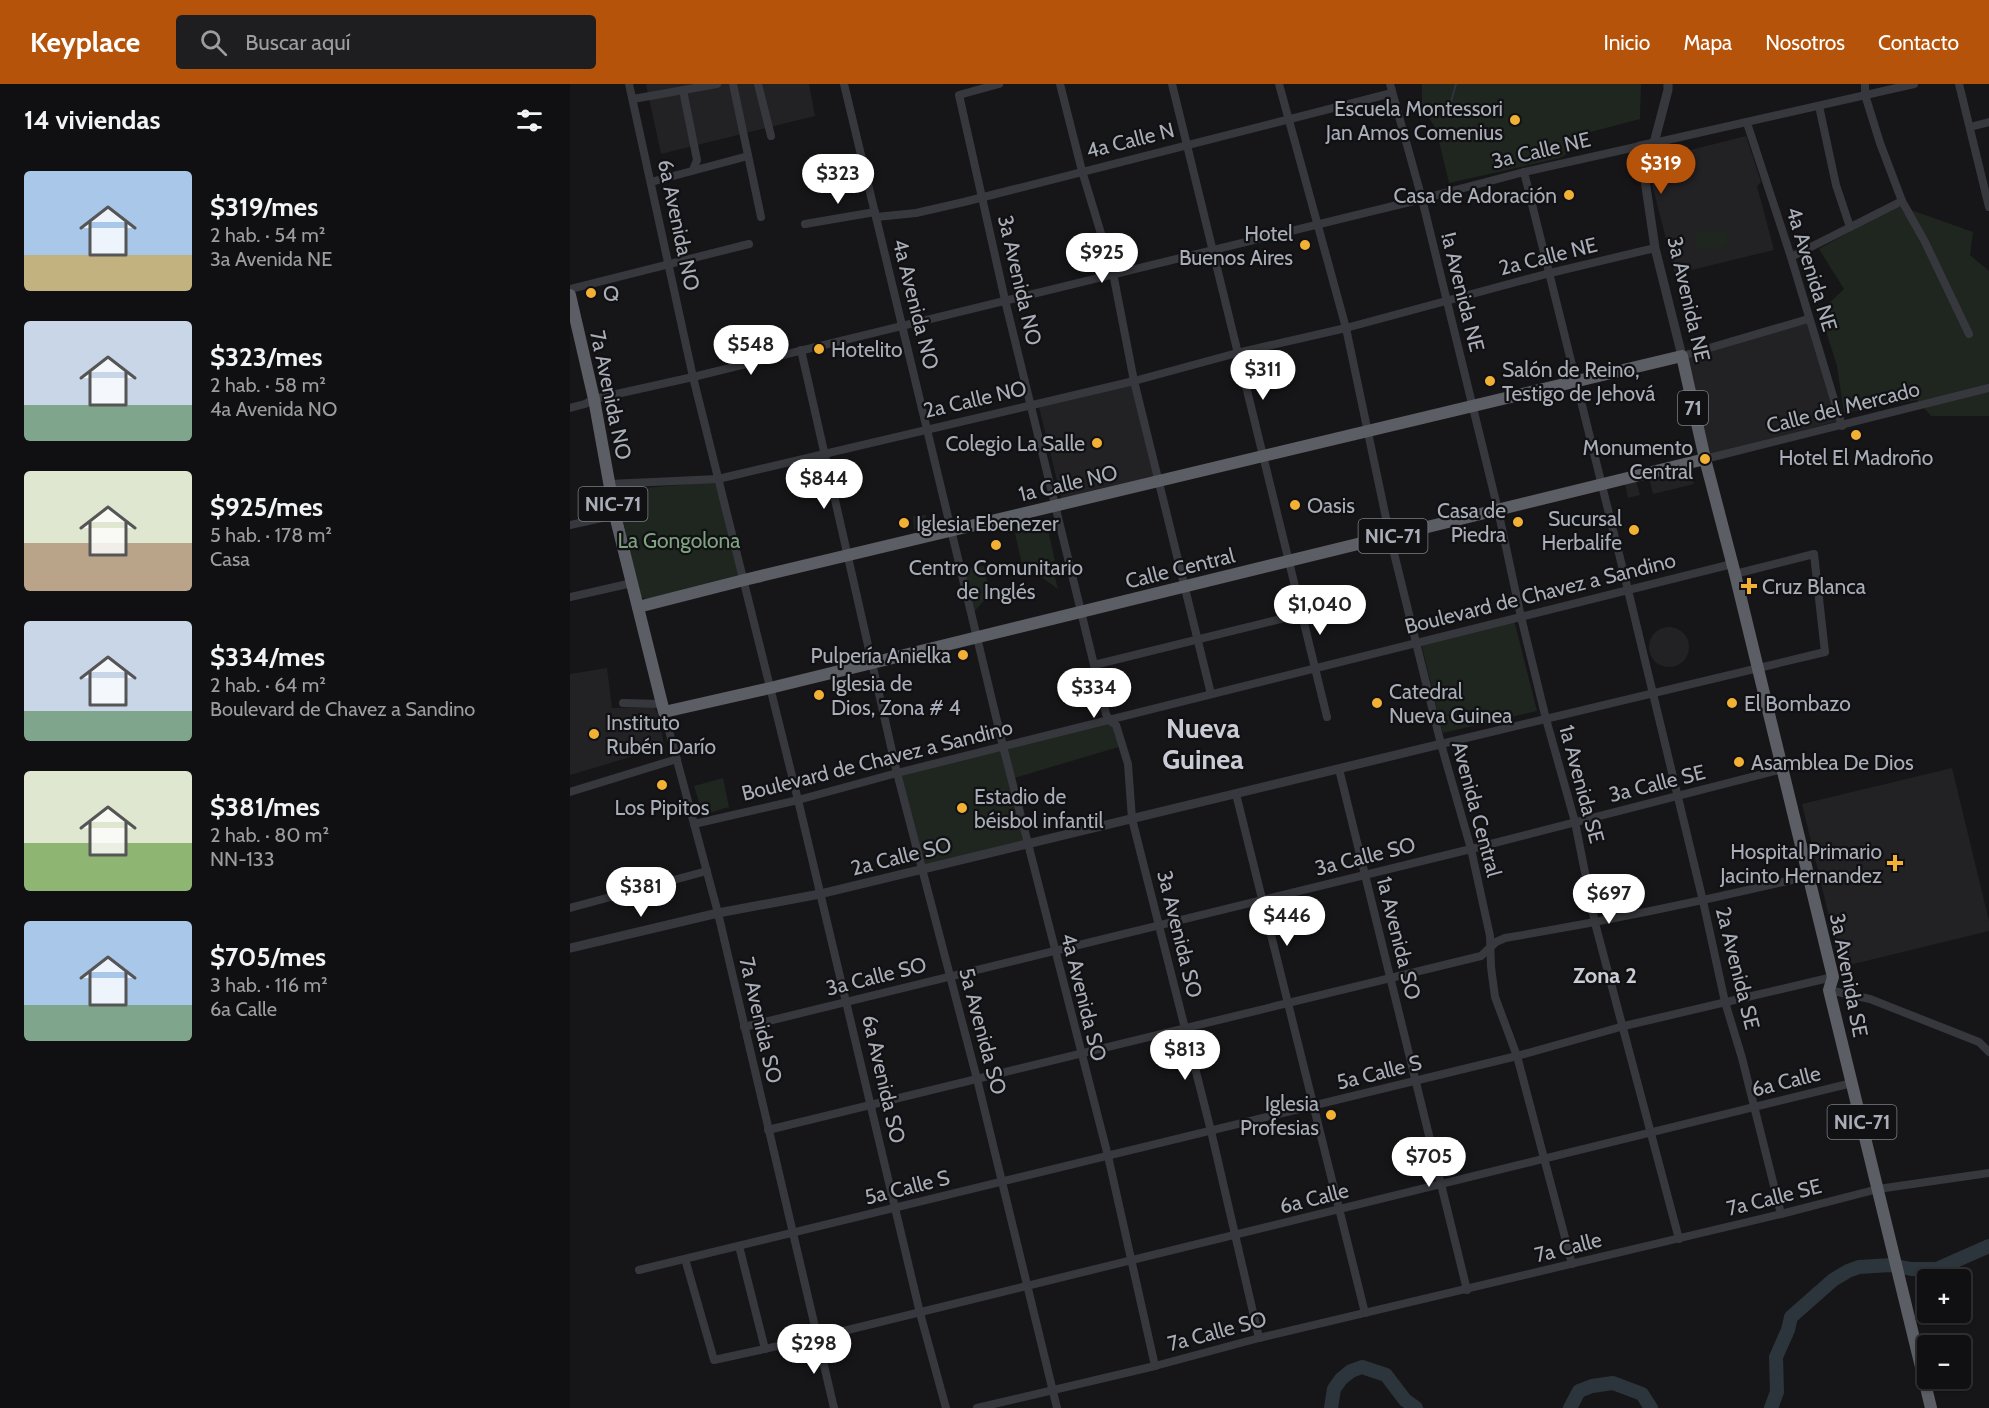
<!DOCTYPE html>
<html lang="es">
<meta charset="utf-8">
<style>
:root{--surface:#101012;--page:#1e1e20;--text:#f1f3f6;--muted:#9c9d9f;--line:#303032;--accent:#b45309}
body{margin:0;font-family:Cabin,sans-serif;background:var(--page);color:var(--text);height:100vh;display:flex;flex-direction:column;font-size:22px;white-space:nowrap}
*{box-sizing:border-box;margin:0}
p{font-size:20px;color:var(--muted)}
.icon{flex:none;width:33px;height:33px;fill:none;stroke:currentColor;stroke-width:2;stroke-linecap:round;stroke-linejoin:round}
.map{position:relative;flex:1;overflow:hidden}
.panel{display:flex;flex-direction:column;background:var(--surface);width:570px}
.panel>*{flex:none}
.tools{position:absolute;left:1347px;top:1185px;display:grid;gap:12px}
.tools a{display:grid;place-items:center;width:54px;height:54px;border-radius:6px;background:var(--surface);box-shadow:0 2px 4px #0004,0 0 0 2px var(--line);font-size:30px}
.price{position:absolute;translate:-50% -51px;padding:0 14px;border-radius:21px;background:#fff;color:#222;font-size:20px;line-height:39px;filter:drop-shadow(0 2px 3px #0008)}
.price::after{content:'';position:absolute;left:50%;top:36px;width:18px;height:14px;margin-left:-9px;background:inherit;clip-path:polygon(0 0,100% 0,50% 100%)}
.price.current{background:var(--accent);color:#fff}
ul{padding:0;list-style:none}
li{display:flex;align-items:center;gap:18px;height:150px;padding:0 24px}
li span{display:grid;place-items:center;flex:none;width:168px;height:120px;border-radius:6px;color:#555}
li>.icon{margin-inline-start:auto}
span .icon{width:72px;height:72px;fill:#fffc;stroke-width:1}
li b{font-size:26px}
h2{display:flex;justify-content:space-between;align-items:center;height:72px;padding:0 24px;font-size:26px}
header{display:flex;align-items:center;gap:36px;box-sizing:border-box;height:84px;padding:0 30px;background:var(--accent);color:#fff}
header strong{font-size:28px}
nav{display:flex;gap:33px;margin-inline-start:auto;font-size:21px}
.search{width:420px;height:54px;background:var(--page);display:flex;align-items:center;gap:15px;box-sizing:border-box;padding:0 21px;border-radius:6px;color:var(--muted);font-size:22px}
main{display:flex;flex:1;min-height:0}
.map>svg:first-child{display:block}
.built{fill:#222225}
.green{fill:#1e261f}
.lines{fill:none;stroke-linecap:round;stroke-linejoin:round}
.stream{stroke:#2c353c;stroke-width:2}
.river{stroke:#2c353c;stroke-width:14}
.minor{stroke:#37383d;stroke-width:8}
.tertiary{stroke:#37383d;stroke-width:9}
.trunk{stroke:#5b5e65;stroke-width:12}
.poi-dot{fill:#f2b134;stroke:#111113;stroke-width:2}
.labels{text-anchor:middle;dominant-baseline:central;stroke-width:4.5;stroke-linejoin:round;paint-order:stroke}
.shield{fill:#111113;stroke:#7b7e86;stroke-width:1.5}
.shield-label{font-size:20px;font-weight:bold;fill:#a8adb8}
.poi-label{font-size:21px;fill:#a8adb8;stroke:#111113;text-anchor:start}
.street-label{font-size:21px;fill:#a8adb8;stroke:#111113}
.park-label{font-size:21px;fill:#7fa381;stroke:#111113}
.neighbourhood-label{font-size:22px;font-weight:bold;fill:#c9ccd4;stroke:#111113}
.district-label{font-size:27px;font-weight:bold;fill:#c9ccd4;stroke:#111113}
</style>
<header>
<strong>Keyplace</strong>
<div class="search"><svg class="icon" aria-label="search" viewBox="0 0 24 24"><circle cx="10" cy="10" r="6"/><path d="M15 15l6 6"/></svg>Buscar aquí</div>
<nav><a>Inicio</a><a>Mapa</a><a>Nosotros</a><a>Contacto</a></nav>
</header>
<main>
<section class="panel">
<h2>14 viviendas<svg class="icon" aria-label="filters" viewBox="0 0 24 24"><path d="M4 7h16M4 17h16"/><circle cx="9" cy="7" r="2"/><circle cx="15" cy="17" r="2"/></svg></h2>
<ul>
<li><span style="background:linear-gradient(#a9c7e8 70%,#c2b280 0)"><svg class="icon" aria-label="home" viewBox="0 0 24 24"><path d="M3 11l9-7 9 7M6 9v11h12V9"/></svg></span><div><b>$319/mes</b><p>2 hab. · 54 m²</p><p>3a Avenida NE</p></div></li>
<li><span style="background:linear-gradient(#c9d6e8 70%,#7fa58c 0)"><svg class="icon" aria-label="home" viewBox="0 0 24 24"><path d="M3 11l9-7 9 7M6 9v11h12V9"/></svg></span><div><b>$323/mes</b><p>2 hab. · 58 m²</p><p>4a Avenida NO</p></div></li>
<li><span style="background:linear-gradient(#dfe7d0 60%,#b9a48a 0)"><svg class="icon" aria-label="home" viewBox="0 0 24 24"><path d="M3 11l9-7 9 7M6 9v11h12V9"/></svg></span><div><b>$925/mes</b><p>5 hab. · 178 m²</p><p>Casa</p></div></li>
<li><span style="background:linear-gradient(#c9d6e8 75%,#7fa58c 0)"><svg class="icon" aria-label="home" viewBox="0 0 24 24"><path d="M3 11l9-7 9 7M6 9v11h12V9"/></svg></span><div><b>$334/mes</b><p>2 hab. · 64 m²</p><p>Boulevard de Chavez a Sandino</p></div></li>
<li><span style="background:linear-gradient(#dfe7d0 60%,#8fb573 0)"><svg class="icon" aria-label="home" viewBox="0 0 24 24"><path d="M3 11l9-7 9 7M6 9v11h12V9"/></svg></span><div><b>$381/mes</b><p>2 hab. · 80 m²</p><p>NN-133</p></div></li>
<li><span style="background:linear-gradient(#a9c7e8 70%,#7fa58c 0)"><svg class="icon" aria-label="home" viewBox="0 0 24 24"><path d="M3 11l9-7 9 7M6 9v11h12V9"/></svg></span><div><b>$705/mes</b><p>3 hab. · 116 m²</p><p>6a Calle</p></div></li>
</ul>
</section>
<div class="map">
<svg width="1419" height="1324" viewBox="0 0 1419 1324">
<rect width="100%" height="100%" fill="#161618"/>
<g class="built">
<polygon points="76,0 239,0 245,32 91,70"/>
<polygon points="1176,52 1191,98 1187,102 1204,166 1105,190 1082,100 1085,75"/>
<polygon points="1238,236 1268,337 1136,372 1112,272"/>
<polygon points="563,301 585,395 492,417 469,323"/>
<polygon points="1120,384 1124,400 1083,410 1079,394"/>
<polygon points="1066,397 1070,411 1058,414 1055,400"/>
<circle cx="1099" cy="563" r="20"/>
<polygon points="37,584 42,624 84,623 90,634 94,663 0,691 0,590"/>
<polygon points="1382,684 1419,837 1419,847 1271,883 1232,720"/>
</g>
<g class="green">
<polygon points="852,0 1071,0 1070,35 994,55 997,70 990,74 879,99 866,45 852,22"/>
<polygon points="1327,121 1403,148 1400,171 1419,187 1419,332 1361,332 1347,316 1274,329 1267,282 1250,228 1274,205 1249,165"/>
<polygon points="1156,145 1158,162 1127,167 1125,149"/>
<polygon points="143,398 146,401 168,480 168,493 76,515 70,513 48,414 51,406"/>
<polygon points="356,431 356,445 344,445 343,432"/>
<polygon points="477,441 485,477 453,485 445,449"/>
<polygon points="414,482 420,510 402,530 391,485"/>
<polygon points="483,486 488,505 466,489"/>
<polygon points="944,536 967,627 873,649 851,559"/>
<polygon points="536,639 542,641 552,662 444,694 437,664"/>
<polygon points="431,666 453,757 354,781 331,690"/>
<polygon points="153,694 159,723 133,731 124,702"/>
</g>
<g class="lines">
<polyline class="stream" points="878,28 886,0"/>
<g class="river">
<polyline points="761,1324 764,1305 771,1295 781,1287 792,1283 816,1291 835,1316 846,1324"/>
<polyline points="1000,1324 1009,1307 1022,1302 1043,1299 1072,1310 1081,1324"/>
<polyline points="1201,1324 1207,1308 1206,1273 1218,1246 1221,1233 1263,1196 1278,1187 1289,1183 1321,1181 1341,1185 1367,1185 1419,1162"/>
</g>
<g class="minor">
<polyline points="59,0 123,293 228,716 350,1229 376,1324"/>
<polyline points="163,0 191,133"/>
<polyline points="188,0 201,52"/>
<polyline points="274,0 433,662 538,1072 585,1282"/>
<polyline points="429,0 389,11 435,216 536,630 539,636 546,641 558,680 562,735 641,1047 689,1254"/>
<polyline points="490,0 512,87 543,189 564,297 641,610"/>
<polyline points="602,0 757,633"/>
<polyline points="709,0 776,244 820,453 871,660 901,765 920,852 921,883 925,913 947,972 1002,1180"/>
<polyline points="820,0 852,115 928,426 951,533 976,635 1005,738 1025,839 1109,1155"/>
<polyline points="1295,0 1295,11 1310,59 1332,117 1355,158 1399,250"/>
<polyline points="1389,0 1419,123"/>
<polyline points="113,6 127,76 123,86"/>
<polyline points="63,15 147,0"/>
<polyline points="1249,22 1266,101 1280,143"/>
<polyline points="1177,39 1221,173 1272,342"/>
<polyline points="1400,43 1419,38"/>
<polyline points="1084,59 1344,0"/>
<polyline points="954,88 1058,506 1133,817 1155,918 1172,974 1211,1130"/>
<polyline points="81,98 178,72"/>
<polyline points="306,133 346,129 394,118 822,9"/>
<polyline points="235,140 305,128"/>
<polyline points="1221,173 1332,117"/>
<polyline points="0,205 179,160"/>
<polyline points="231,266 327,689 407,995 487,1324"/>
<polyline points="1112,272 1238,235"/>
<polyline points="0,324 15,320 24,315 123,293 852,115 954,88 1070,62"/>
<polyline points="1135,375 1419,304"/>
<polyline points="39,400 148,395 564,297 667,269 776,244 980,189 1085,164"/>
<polyline points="0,441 45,431"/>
<polyline points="0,513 62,499"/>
<polyline points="524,581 731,530"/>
<polyline points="53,619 92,620"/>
<polyline points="94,628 148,829 264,1324"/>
<polyline points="871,660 1255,568 1244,470 1165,490"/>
<polyline points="769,685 897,1206"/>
<polyline points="0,708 107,675"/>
<polyline points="666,710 795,1229"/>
<polyline points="124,740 228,716 327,689 1162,480"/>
<polyline points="0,824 137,787"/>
<polyline points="1259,906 1300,915 1409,958 1419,968"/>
<polyline points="174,943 901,765 1212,685"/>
<path d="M198,1046l713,-174 15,-14 9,-4c102,-17 203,-38 303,-62"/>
<polyline points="169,1162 195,1265"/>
<polyline points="115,1175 144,1276 249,1253 1282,999"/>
<polyline points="69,1186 947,972 1054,942 1263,893"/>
<polyline points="407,1324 585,1282 689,1254 1211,1130 1308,1105 1419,1089"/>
</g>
<g class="tertiary">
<polyline points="1098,0 1098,6 1084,59 1070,62 1085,164 1112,272"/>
<polyline points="0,864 148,829 250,810 871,660"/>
</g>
<g class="trunk">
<polyline points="0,211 24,315 45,431 94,628 200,604 1135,375"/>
<polyline points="68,523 174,496 1112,272 1135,375 1165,490 1263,893 1259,906 1361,1324"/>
</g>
</g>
<g class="poi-dot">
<circle cx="945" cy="36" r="6"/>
<circle cx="999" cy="111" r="6"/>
<circle cx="735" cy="161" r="6"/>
<circle cx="21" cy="209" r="6"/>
<circle cx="249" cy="265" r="6"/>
<circle cx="920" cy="297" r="6"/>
<circle cx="1286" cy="351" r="6"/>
<circle cx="527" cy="359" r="6"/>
<circle cx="1135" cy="375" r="6"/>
<circle cx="725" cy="421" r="6"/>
<circle cx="948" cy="438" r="6"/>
<circle cx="334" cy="439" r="6"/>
<circle cx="1064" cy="446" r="6"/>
<circle cx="426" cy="461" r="6"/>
<path d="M1176 493h6v6h6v6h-6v6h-6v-6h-6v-6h6z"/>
<circle cx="393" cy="571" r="6"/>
<circle cx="249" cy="611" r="6"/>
<circle cx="807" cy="619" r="6"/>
<circle cx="1162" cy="619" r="6"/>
<circle cx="24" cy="650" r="6"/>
<circle cx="1169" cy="678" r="6"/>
<circle cx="92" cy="701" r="6"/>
<circle cx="392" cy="724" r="6"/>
<path d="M1322 770h6v6h6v6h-6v6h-6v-6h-6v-6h6z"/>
<circle cx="761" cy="1031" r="6"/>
</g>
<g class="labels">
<g class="shield">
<rect x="1108" y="307" width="30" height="34" rx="4.5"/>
<rect x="8.5" y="403" width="69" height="34" rx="4.5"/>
<rect x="788.5" y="435" width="69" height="34" rx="4.5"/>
<rect x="1257.5" y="1021" width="69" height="34" rx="4.5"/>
</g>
<g class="shield-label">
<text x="1123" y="324">71</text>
<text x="43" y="420">NIC-71</text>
<text x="823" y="452">NIC-71</text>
<text x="1292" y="1038">NIC-71</text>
</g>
<g class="poi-label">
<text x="933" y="24" text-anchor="end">Escuela Montessori<tspan x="933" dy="24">Jan Amos Comenius</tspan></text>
<text x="987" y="111" text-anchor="end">Casa de Adoración</text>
<text x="723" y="149" text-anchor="end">Hotel<tspan x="723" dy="24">Buenos Aires</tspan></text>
<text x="33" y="209">Q</text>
<text x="261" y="265">Hotelito</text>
<text x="932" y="285">Salón de Reino,<tspan x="932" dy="24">Testigo de Jehová</tspan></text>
<text x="515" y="359" text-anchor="end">Colegio La Salle</text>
<text x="1123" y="363" text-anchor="end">Monumento<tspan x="1123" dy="24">Central</tspan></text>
<text x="1286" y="373" text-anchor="middle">Hotel El Madroño</text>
<text x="737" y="421">Oasis</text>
<text x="936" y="426" text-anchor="end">Casa de<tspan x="936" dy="24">Piedra</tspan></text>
<text x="1052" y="434" text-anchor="end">Sucursal<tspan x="1052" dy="24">Herbalife</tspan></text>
<text x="346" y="439">Iglesia Ebenezer</text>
<text x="426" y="483" text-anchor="middle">Centro Comunitario<tspan x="426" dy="24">de Inglés</tspan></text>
<text x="1192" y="502">Cruz Blanca</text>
<text x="381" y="571" text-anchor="end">Pulpería Anielka</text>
<text x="261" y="599">Iglesia de<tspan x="261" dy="24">Dios, Zona # 4</tspan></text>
<text x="819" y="607">Catedral<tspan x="819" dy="24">Nueva Guinea</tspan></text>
<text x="1174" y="619">El Bombazo</text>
<text x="36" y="638">Instituto<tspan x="36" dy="24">Rubén Darío</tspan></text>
<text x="1181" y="678">Asamblea De Dios</text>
<text x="404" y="712">Estadio de<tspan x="404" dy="24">béisbol infantil</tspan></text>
<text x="92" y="723" text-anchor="middle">Los Pipitos</text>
<text x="1312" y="767" text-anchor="end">Hospital Primario<tspan x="1312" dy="24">Jacinto Hernandez</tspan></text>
<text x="749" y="1019" text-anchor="end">Iglesia<tspan x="749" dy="24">Profesias</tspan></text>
</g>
<g class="street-label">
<text transform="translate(560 56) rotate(-14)">4a Calle N</text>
<text transform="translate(971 66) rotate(-13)">3a Calle NE</text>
<text transform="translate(109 141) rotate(78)">6a Avenida NO</text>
<text transform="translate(978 172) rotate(-14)">2a Calle NE</text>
<text transform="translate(1242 185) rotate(73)">4a Avenida NE</text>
<text transform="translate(450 196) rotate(77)">3a Avenida NO</text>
<text transform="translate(893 208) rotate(76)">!a Avenida NE</text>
<text transform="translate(1119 215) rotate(77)">3a Avenida NE</text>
<text transform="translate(346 220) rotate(76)">4a Avenida NO</text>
<text transform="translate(41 311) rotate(78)">7a Avenida NO</text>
<text transform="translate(405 315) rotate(-13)">2a Calle NO</text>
<text transform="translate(1273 323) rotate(-14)">Calle del Mercado</text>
<text transform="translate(498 399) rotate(-13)">1a Calle NO</text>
<text transform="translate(610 484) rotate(-14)">Calle Central</text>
<text transform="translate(970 509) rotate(-14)">Boulevard de Chavez a Sandino</text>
<text transform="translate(307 676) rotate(-14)">Boulevard de Chavez a Sandino</text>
<text transform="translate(1087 699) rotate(-14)">3a Calle SE</text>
<text transform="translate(1012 700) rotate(75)">1a Avenida SE</text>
<text transform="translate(907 725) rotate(75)">Avenida Central</text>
<text transform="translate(331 772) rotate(-14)">2a Calle SO</text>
<text transform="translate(795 772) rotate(-14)">3a Calle SO</text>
<text transform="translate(610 850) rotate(76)">3a Avenida SO</text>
<text transform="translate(829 854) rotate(76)">1a Avenida SO</text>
<text transform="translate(1168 884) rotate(76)">2a Avenida SE</text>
<text transform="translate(1279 891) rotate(79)">3a Avenida SE</text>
<text transform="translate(306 892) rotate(-14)">3a Calle SO</text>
<text transform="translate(514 913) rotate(76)">4a Avenida SO</text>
<text transform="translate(191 936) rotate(77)">7a Avenida SO</text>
<text transform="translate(413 947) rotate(75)">5a Avenida SO</text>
<text transform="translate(809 988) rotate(-14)">5a Calle S</text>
<text transform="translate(314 995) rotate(77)">6a Avenida SO</text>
<text transform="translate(1216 997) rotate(-14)">6a Calle</text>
<text transform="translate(337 1103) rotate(-14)">5a Calle S</text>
<text transform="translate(1204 1113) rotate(-14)">7a Calle SE</text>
<text transform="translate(744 1114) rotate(-14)">6a Calle</text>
<text transform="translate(998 1163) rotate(-14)">7a Calle</text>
<text transform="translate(647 1247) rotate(-15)">7a Calle SO</text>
</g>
<g class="park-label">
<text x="109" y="456">La Gongolona</text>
</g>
<g class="neighbourhood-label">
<text x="1035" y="891">Zona 2</text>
</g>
<g class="district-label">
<text x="633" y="644">Nueva<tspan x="633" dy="31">Guinea</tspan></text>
</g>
</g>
</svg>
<div class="tools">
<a>+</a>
<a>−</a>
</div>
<b class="price current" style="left:1091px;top:111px">$319</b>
<b class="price" style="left:268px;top:121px">$323</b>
<b class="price" style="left:532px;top:200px">$925</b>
<b class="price" style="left:181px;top:292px">$548</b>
<b class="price" style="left:693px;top:317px">$311</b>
<b class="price" style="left:254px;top:426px">$844</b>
<b class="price" style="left:750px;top:552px">$1,040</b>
<b class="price" style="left:524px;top:635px">$334</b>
<b class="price" style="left:71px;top:834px">$381</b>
<b class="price" style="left:1039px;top:841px">$697</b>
<b class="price" style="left:717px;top:863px">$446</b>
<b class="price" style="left:615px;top:997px">$813</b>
<b class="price" style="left:859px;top:1104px">$705</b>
<b class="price" style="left:244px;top:1291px">$298</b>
</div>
</main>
